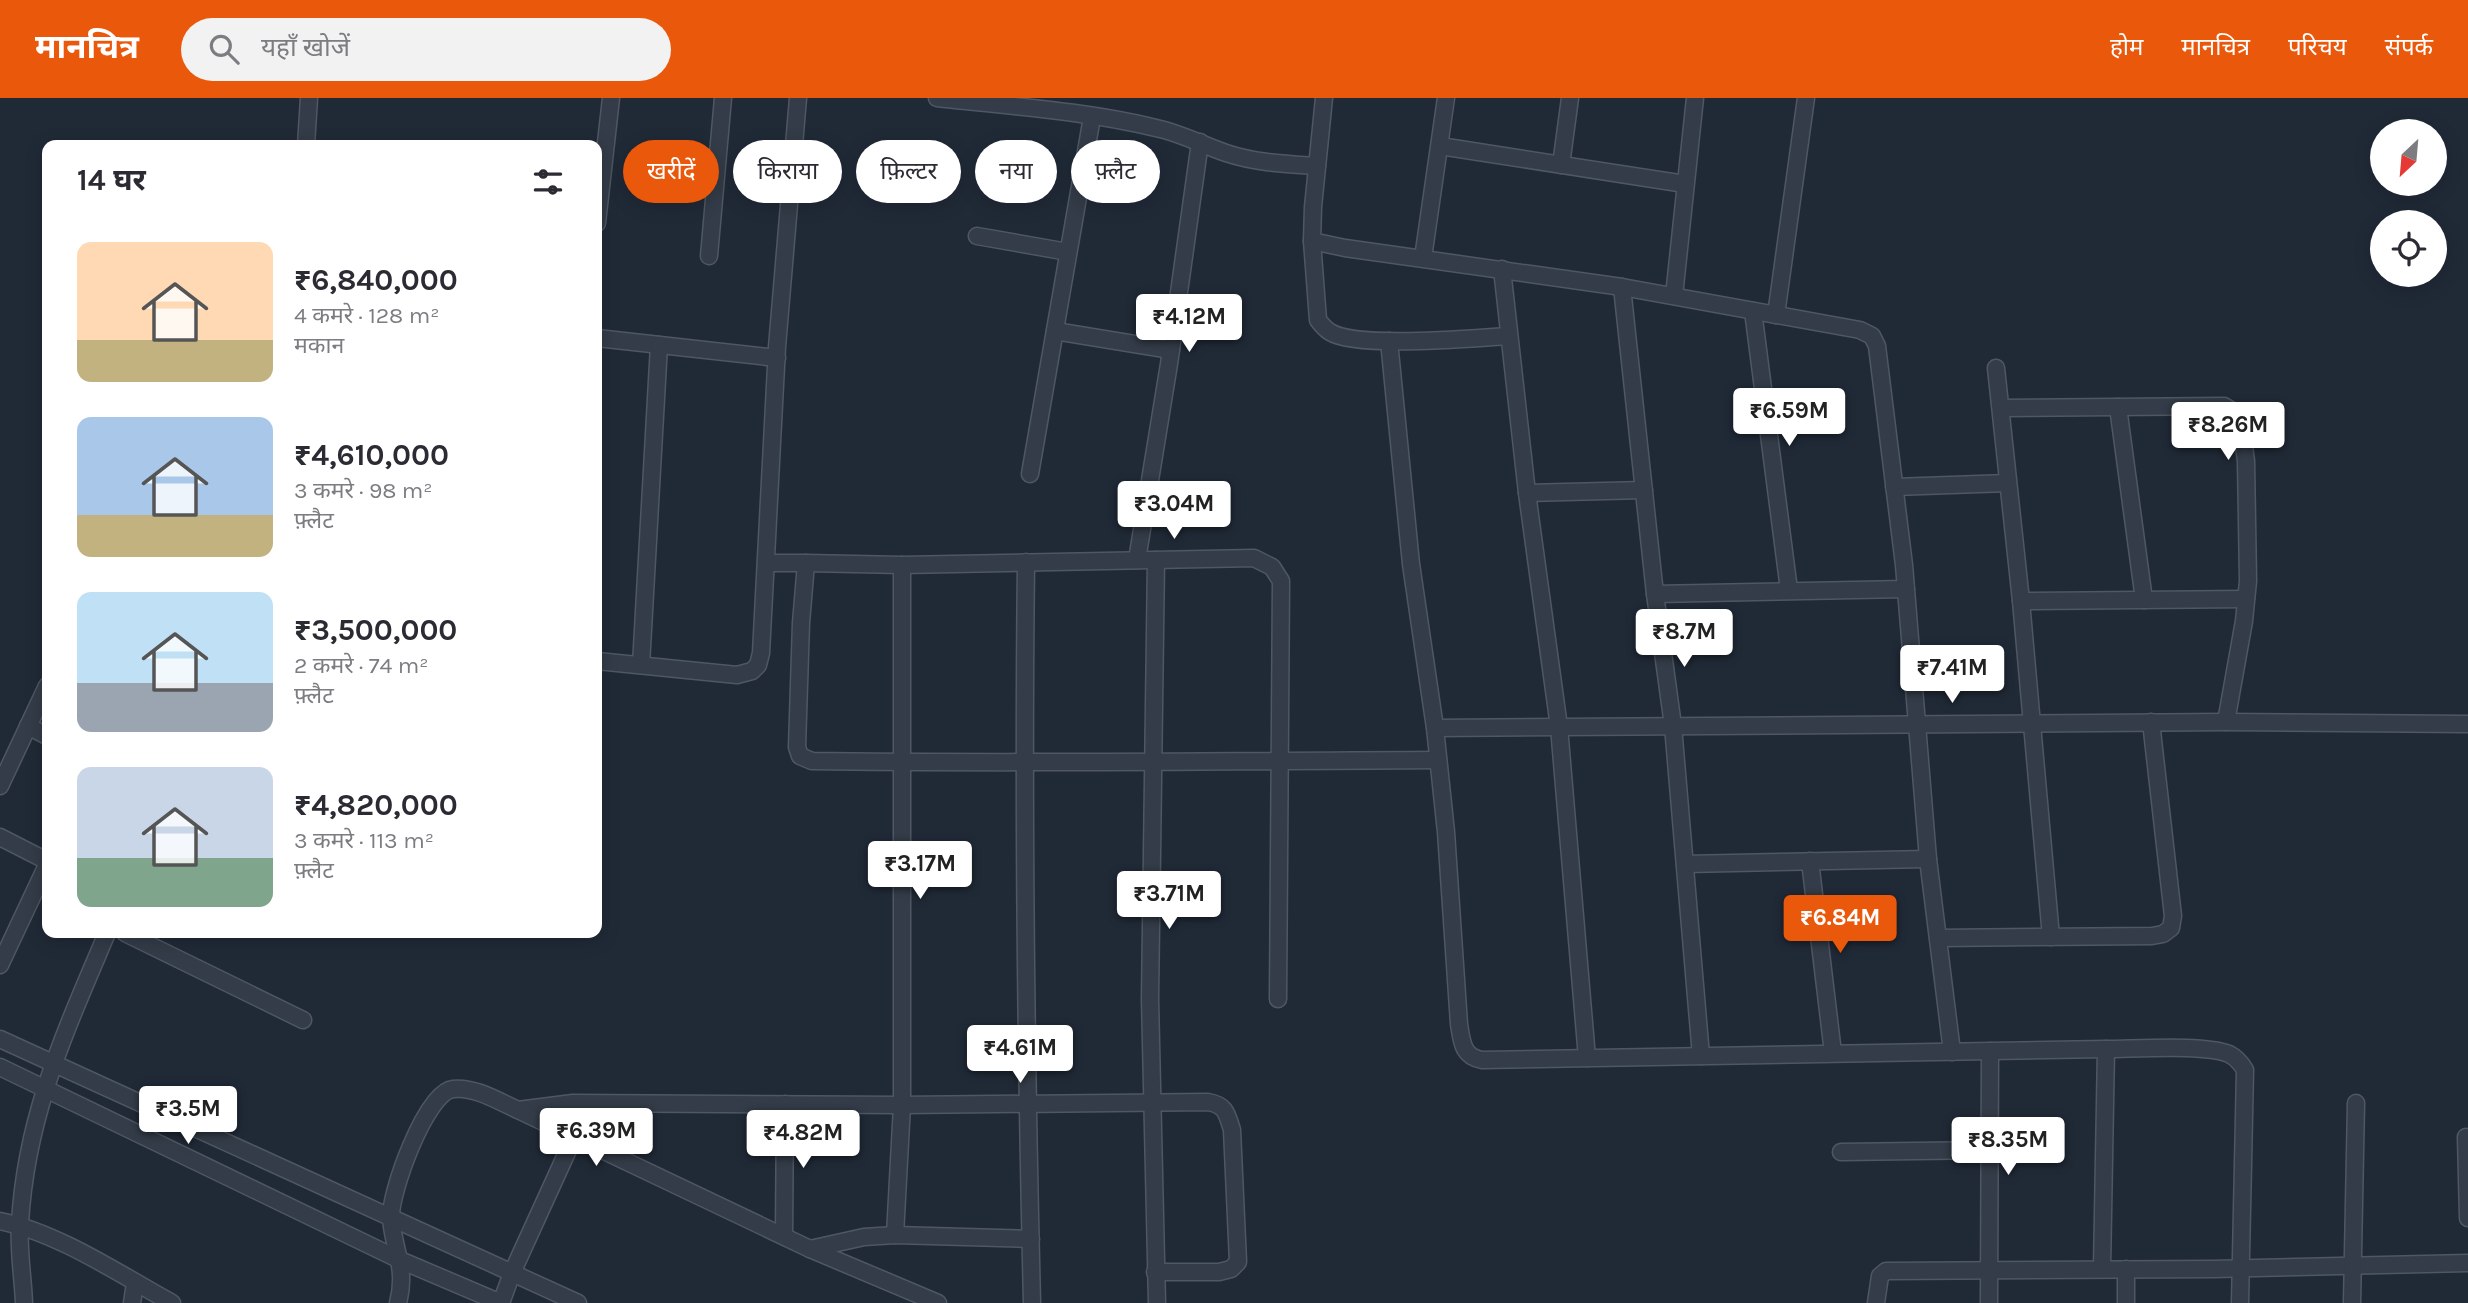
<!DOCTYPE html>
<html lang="hi">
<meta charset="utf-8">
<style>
:root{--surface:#fff;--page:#f2f2f3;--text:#2b2b33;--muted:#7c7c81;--accent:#ea580c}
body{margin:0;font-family:Karla,"Noto Sans Devanagari",sans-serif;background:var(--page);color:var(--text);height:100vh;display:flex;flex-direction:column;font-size:26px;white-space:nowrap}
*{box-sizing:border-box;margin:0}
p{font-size:23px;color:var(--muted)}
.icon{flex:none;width:38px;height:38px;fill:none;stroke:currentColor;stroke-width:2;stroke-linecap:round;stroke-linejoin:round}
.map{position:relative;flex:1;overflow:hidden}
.sheet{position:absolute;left:42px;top:42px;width:560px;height:798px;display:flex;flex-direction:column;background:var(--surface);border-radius:14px;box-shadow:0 4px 18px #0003}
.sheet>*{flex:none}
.top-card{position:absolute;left:623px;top:42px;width:665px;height:63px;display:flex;gap:14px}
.needle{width:46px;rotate:206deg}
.fabs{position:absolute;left:2370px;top:21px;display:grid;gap:14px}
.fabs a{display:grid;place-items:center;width:77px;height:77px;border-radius:50%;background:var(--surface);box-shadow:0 4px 18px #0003;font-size:35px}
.price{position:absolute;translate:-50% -60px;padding:0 16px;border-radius:7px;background:#fff;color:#222;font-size:23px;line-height:46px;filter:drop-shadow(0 2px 4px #0008)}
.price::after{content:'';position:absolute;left:50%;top:42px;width:21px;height:16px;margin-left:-10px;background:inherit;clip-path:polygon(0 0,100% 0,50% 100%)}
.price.active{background:var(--accent);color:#fff}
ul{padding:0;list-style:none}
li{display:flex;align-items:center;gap:21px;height:175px;padding:0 35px}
li span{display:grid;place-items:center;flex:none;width:196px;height:140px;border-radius:14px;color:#555}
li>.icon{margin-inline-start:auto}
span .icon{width:84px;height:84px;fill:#fffc;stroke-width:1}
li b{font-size:30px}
h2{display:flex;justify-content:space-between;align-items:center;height:84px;padding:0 35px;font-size:30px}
.pill{padding:0 24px;border-radius:32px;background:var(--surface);box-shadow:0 4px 18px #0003;font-size:24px;line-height:63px}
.pill.active{background:var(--accent);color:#fff}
header{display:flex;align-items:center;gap:42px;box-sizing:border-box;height:98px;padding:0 35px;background:var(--accent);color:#fff}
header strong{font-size:33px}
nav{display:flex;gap:38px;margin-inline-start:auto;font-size:24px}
.search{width:490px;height:63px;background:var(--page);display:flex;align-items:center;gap:18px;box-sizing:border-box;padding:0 24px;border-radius:38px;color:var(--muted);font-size:26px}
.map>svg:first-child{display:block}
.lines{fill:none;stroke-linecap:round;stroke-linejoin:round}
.street-casing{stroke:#4e5763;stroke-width:19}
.street{stroke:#333c48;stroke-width:16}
</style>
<header>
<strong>मानचित्र</strong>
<div class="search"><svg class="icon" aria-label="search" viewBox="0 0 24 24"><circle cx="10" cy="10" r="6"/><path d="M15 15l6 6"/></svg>यहाँ खोजें</div>
<nav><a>होम</a><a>मानचित्र</a><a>परिचय</a><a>संपर्क</a></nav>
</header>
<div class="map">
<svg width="2468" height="1205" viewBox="0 0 2468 1205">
<rect width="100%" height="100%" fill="#202a37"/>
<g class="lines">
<defs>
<g id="street">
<path d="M937,0c71,8 150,13 219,30 24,5 47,17 70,25 30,10 60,11 91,13"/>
<polyline points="1324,0 1313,109 1312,143 1345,150 1622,189 1860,232 1872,238 1877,248 1904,467 1928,761 1952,954"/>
<polyline points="306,47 309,0"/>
<polyline points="1440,48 1685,86"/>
<polyline points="1561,67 1570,0"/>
<polyline points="597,125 611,0"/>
<polyline points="977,138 1068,154"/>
<path d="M1312,143l6,79c3,4 7,9 12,12 27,17 143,6 179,4"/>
<polyline points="709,158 723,0"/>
<polyline points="1423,160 1446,0"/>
<polyline points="1502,171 1527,395 1559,629 1587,960"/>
<polyline points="1622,189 1655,496 1673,628 1701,958"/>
<polyline points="1674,198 1695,0"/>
<polyline points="1753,213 1789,492"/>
<polyline points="1776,217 1806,0"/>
<polyline points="1055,233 1171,252"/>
<polyline points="597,240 777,260"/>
<path d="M1389,243l22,223 24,164 11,104 13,192c3,18 3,32 23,36l624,-11c29,0 100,-5 123,5 8,4 12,9 16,16l-5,233"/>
<polyline points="1996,270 2021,503 2051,839"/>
<polyline points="2118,309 2144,502"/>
<polyline points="2001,310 2224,308 2234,314 2241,326 2246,363 2248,483 2244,523 2226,624"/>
<polyline points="1030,376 1092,19"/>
<polyline points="1894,389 2008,385"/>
<polyline points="1527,395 1644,392"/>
<polyline points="1137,462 1169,266 1200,44"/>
<polyline points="1156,462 1150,901 1157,1205"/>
<path d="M1026,464c-3,247 0,494 6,741"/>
<polyline points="766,465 806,465"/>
<polyline points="1655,496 1906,491"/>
<polyline points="2021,503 2246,501"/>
<polyline points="597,563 737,577 752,573 758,567 761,555 777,249 798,0"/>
<polyline points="641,567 659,247"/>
<polyline points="28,628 47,638"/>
<polyline points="1435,630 2226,624 2468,626"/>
<polyline points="0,688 47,588"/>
<polyline points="0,739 47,763"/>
<polyline points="1810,763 1833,955"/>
<polyline points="1685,766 1928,761"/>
<polyline points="125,835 303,922"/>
<polyline points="1938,840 2152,838 2163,836 2171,830 2173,818 2151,624"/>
<polyline points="0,867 47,767"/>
<path d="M1278,901l3,-418 -9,-14 -18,-9 -352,7 -96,-2 -5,60 -4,124 3,9 12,5c209,3 418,0 626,-1"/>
<polyline points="0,941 578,1205"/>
<polyline points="0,969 400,1162 501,1205"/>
<path d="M518,1012l55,-7 329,2 306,-3c18,3 19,12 24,28l6,132 -7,7 -12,3h-64"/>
<polyline points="2466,1039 2468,1120"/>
<polyline points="1841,1054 1990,1052"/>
<path d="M0,1123c57,11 121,54 172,82"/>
<polyline points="895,1137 902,1007 902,467"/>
<polyline points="784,1138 785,1006"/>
<polyline points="810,1151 864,1139 895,1137 1031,1141"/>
<polyline points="2102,1170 2106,951"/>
<path d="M24,1205c-1,-26 -6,-54 -4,-80 6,-108 46,-193 87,-290"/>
<polyline points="132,1205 135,1185"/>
<path d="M398,1205c9,-34 -4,-52 -7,-84 -2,-25 35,-127 62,-130 21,-3 47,13 65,21l292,139 128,54"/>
<polyline points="501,1205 512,1175 574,1039"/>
<polyline points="1876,1205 1880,1178 1886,1173 2213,1171 2468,1165"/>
<polyline points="1989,1205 1990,953"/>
<polyline points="2126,1205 2126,1171"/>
<polyline points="2352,1205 2356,1005"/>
</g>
</defs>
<use href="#street" class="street-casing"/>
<use href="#street" class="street"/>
</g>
</svg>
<div class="fabs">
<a><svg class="needle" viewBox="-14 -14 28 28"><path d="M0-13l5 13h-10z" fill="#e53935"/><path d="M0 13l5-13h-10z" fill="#7c7c81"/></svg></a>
<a><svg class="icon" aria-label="locate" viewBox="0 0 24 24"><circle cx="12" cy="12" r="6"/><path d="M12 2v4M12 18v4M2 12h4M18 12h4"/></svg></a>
</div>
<b class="price" style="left:1189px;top:256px">₹4.12M</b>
<b class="price" style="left:1789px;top:350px">₹6.59M</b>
<b class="price" style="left:2228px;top:364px">₹8.26M</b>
<b class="price" style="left:1174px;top:443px">₹3.04M</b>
<b class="price" style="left:1684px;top:571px">₹8.7M</b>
<b class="price" style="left:1952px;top:607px">₹7.41M</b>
<b class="price" style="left:920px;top:803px">₹3.17M</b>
<b class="price" style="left:1169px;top:833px">₹3.71M</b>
<b class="price active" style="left:1840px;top:857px">₹6.84M</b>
<b class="price" style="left:1020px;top:987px">₹4.61M</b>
<b class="price" style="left:188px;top:1048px">₹3.5M</b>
<b class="price" style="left:596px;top:1070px">₹6.39M</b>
<b class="price" style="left:803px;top:1072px">₹4.82M</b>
<b class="price" style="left:2008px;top:1079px">₹8.35M</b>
<div class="top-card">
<a class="pill active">खरीदें</a>
<a class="pill">किराया</a>
<a class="pill">फ़िल्टर</a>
<a class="pill">नया</a>
<a class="pill">फ़्लैट</a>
</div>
<section class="sheet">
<h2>14 घर<svg class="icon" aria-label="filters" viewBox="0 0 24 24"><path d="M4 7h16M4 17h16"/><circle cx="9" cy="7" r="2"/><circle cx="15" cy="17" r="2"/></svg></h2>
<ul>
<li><span style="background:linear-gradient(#ffd9b3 70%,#c2b280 0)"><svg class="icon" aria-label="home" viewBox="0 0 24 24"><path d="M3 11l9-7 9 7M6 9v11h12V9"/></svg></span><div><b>₹6,840,000</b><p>4 कमरे · 128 m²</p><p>मकान</p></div></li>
<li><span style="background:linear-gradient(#a9c7e8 70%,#c2b280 0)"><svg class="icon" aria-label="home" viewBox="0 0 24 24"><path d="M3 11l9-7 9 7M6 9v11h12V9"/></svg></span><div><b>₹4,610,000</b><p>3 कमरे · 98 m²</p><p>फ़्लैट</p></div></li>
<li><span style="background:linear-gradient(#bfe0f5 65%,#9aa5b1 0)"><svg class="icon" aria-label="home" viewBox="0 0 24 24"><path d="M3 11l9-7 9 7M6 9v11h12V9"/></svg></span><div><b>₹3,500,000</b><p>2 कमरे · 74 m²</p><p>फ़्लैट</p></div></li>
<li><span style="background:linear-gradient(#c9d6e8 65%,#7fa58c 0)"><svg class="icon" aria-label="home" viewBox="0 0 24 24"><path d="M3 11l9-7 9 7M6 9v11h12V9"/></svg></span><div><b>₹4,820,000</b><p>3 कमरे · 113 m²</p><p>फ़्लैट</p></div></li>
</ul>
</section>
</div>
